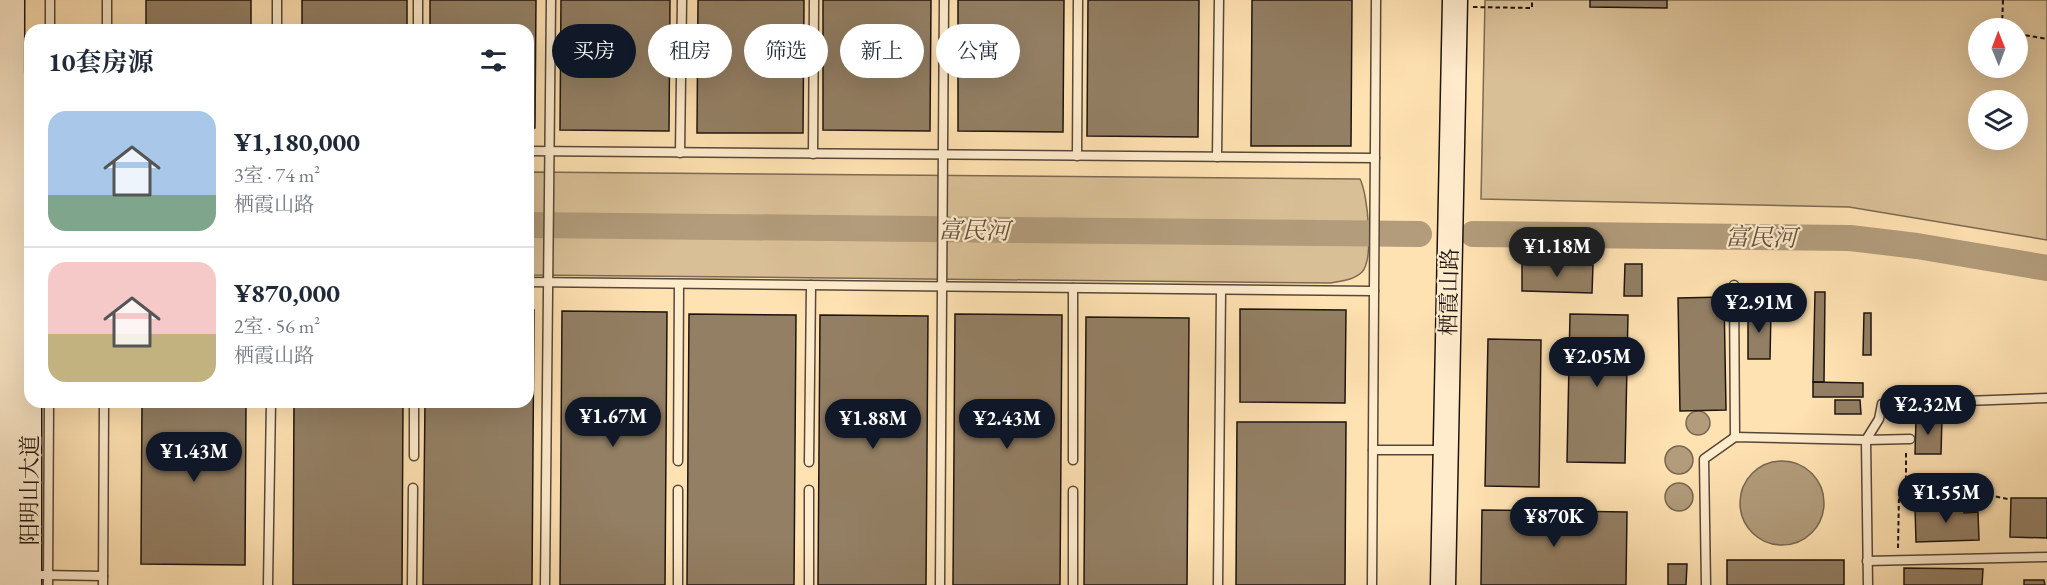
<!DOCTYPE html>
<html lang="zh">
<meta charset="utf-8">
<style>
:root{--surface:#fff;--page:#f2f2f3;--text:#1f2937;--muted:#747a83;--line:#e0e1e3;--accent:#111827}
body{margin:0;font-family:"EB Garamond","Noto Serif SC",serif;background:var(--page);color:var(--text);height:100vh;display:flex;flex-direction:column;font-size:22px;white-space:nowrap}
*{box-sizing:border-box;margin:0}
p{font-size:20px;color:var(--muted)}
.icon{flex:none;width:33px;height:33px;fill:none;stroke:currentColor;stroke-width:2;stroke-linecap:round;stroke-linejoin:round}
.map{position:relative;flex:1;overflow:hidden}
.side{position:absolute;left:24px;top:24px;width:510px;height:384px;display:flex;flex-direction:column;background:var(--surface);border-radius:18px;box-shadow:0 6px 24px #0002}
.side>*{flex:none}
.top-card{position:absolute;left:552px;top:24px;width:570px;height:54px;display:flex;gap:12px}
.needle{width:39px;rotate:359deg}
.buttons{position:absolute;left:1968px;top:18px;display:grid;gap:12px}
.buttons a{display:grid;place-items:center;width:60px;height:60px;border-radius:50%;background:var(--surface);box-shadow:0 6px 24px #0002;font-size:30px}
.price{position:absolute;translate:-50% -51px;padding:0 14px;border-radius:21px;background:var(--accent);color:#fff;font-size:20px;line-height:39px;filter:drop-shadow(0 2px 3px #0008)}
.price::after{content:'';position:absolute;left:50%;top:36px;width:18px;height:14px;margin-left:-9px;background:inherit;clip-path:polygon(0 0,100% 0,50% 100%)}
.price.selected{background:#222;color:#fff}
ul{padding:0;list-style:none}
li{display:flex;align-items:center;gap:18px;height:150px;padding:0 24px}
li+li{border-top:2px solid var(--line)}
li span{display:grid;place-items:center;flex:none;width:168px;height:120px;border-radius:18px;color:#555}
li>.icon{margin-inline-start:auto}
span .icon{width:72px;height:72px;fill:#fffc;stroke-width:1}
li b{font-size:26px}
h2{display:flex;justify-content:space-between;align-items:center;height:72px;padding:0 24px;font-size:26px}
.pill{padding:0 21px;border-radius:27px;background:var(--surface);box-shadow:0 6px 24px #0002;font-size:21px;line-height:54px}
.pill.selected{background:var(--accent);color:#fff}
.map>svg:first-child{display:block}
.green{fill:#d9bf96;stroke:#7c6a52;stroke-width:1.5;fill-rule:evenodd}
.water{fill:#b29c7b;stroke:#776650;stroke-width:1.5}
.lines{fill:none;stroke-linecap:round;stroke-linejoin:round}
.river{stroke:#b29c7b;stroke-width:26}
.building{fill:#937f64;stroke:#1e140f;stroke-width:1.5}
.lane-casing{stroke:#564838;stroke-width:11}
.secondary-casing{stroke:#1e140f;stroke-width:27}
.path{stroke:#1e140f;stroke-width:2;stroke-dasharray:4.5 3;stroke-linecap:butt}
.lane{stroke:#ffeccd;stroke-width:8}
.secondary{stroke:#ffeccd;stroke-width:24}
.labels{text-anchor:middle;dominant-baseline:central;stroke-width:4.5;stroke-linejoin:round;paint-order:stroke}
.street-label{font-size:22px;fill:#1e140f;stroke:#ffeccd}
.water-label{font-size:24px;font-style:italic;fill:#615140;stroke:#ffeccd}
</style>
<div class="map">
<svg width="2047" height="585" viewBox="0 0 2047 585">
<rect width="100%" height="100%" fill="#ffe2b2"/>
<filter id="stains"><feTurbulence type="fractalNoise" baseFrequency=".00333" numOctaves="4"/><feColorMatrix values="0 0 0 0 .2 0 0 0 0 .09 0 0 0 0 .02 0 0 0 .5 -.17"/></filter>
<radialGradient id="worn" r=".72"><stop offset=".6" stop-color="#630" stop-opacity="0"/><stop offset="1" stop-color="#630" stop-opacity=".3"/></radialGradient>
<g class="green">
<path d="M1485,0h562v240l-198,-33 -368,-8zM1978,28h40v40h-40zM1978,100h40v40h-40z"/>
<path d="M528,172l832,7c8,15 14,81 2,93 -8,8 -21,9 -31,11l-803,-8z"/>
</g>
<g class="water">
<circle cx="1698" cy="423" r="12"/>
<circle cx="1679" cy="460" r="14"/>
<circle cx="1782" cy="503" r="42"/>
<circle cx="1679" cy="497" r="14"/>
</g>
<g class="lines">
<g class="river">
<polyline points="528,225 1419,234"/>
<polyline points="1473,234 1850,238 1917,246 2047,268"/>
</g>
</g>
<g class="building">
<rect x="146" y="0" width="105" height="30"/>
<rect x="302" y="0" width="105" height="30"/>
<polygon points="430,0 536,0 535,128 528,128 528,30 430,30"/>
<polygon points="561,0 670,0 669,131 560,130"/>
<polygon points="698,0 804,0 803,133 697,133"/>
<polygon points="823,0 931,0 930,131 823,130"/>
<polygon points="958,0 1064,0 1063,132 958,131"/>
<polygon points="1088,0 1199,0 1198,137 1087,136"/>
<polygon points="1252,0 1352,0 1351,146 1251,146"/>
<polygon points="1590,0 1667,0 1667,8 1590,7"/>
<polygon points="1522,264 1593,265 1592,293 1522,291"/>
<polygon points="1625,264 1642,264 1642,296 1624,296"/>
<polygon points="1815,292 1825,292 1824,382 1813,382"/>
<polygon points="1724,297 1726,410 1680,411 1678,298"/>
<polygon points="1240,309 1346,310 1345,403 1240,402"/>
<polygon points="528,310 534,310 532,585 423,585 425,402 528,402"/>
<polygon points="1748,310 1771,310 1770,359 1748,359"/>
<polygon points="562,311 667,312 665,585 560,585"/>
<polygon points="1864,313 1871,313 1871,355 1863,355"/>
<polygon points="689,314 796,315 794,585 687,585"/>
<polygon points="955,314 1062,315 1060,585 953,585"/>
<polygon points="1570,314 1628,315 1625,463 1567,462"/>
<polygon points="820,315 928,316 926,585 818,585"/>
<polygon points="1086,317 1189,318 1187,585 1084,585"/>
<polygon points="1488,339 1541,340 1539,487 1485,486"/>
<polygon points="1813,382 1863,383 1863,397 1813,397"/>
<polygon points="1835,400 1860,400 1861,414 1835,414"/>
<polygon points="142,402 246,402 245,565 141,564"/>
<polygon points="294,402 403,402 402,585 293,585"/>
<polygon points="1916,418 1942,419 1941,454 1915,454"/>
<polygon points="1237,422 1346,422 1345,585 1236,585"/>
<polygon points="2011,498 2047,498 2047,538 2010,537"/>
<polygon points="1964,505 1964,513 1978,512 1979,540 1916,542 1915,507"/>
<polygon points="1482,510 1627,512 1626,585 1481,585"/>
<rect x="1727" y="560" width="117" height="25"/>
<polygon points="1668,564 1687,564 1686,585 1668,585"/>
<polygon points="1904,568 1983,569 1982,585 1904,585"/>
<polygon points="2024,580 2044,580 2045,585 2024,585"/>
</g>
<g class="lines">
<defs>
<g id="lane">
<polyline points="50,30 50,0"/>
<polyline points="107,30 107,0"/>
<polyline points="277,30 277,0"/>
<polyline points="418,30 418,0"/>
<polyline points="528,151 1375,158"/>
<polyline points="680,153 682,0"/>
<polyline points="813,154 814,0"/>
<polyline points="1077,156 1078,0"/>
<polyline points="1217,157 1219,0"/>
<polyline points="528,282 1374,291"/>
<polyline points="1734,285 1735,437"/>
<polyline points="1073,288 1073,460"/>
<polyline points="1866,440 1879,419 1882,404 2047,398"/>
<polyline points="1866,440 1910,439"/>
<polyline points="1373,450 1444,450"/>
<polyline points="414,456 414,402"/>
<polyline points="678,461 679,284"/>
<polyline points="809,462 811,285"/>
<polyline points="1073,491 1073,585"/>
<polyline points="1867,561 2047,557"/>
<polyline points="42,575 103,576"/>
<polyline points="48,585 49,402"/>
<polyline points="103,585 104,402"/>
<polyline points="268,585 271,402"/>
<polyline points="412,585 413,488"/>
<polyline points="545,585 551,0"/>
<polyline points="678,585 678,490"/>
<polyline points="809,585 809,490"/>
<polyline points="940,585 944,0"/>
<polyline points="1218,585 1221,290"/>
<polyline points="1372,585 1376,0"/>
<polyline points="1706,585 1704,459 1735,437 1866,440 1868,585"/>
</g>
<g id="secondary">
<polyline points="29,83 29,585"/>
<polyline points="11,585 12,0"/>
<polyline points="1443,585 1455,0"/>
</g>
</defs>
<use href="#lane" class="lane-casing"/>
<use href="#secondary" class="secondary-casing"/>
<g class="path">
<polyline points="2003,0 2002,27 2005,28"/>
<polyline points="1473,7 1532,8 1532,0"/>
<polyline points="2018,34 2047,39"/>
<polyline points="1906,495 1906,451"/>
<polyline points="1898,548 1899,495 1983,494 2008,499"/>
</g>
<use href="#lane" class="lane"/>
<use href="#secondary" class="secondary"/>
</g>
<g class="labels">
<g class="street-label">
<text transform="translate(1449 292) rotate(-89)">栖霞山路</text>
<text transform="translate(29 490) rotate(-90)">阳明山大道</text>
</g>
<g class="water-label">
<text transform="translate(974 230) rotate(1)">富民河</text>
<text transform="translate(1761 237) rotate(1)">富民河</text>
</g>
</g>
<rect width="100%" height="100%" filter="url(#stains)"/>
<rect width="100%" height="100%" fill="url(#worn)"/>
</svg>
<div class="buttons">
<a><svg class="needle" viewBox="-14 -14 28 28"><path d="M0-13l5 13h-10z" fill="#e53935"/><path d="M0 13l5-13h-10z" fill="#747a83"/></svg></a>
<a><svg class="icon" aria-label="layers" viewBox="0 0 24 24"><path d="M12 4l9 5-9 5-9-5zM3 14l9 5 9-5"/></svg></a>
</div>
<b class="price selected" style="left:1557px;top:278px">¥1.18M</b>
<b class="price" style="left:1759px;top:334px">¥2.91M</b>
<b class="price" style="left:1597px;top:388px">¥2.05M</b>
<b class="price" style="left:1928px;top:436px">¥2.32M</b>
<b class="price" style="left:613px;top:448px">¥1.67M</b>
<b class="price" style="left:873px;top:450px">¥1.88M</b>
<b class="price" style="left:1007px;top:450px">¥2.43M</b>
<b class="price" style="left:194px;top:483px">¥1.43M</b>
<b class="price" style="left:1946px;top:524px">¥1.55M</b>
<b class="price" style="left:1554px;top:548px">¥870K</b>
<div class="top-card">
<a class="pill selected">买房</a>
<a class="pill">租房</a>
<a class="pill">筛选</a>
<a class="pill">新上</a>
<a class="pill">公寓</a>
</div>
<section class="side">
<h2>10套房源<svg class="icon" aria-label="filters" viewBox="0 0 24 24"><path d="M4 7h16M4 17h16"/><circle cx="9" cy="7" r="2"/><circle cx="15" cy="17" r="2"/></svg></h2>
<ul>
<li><span style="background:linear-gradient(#a9c7e8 70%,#7fa58c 0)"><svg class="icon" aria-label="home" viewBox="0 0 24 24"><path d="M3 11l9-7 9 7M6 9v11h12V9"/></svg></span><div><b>¥1,180,000</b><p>3室 · 74 m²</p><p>栖霞山路</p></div></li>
<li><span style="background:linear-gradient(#f6c9c9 60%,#c2b280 0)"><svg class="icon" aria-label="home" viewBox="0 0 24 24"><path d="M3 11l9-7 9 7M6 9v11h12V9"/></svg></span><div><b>¥870,000</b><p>2室 · 56 m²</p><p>栖霞山路</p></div></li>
</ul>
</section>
</div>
